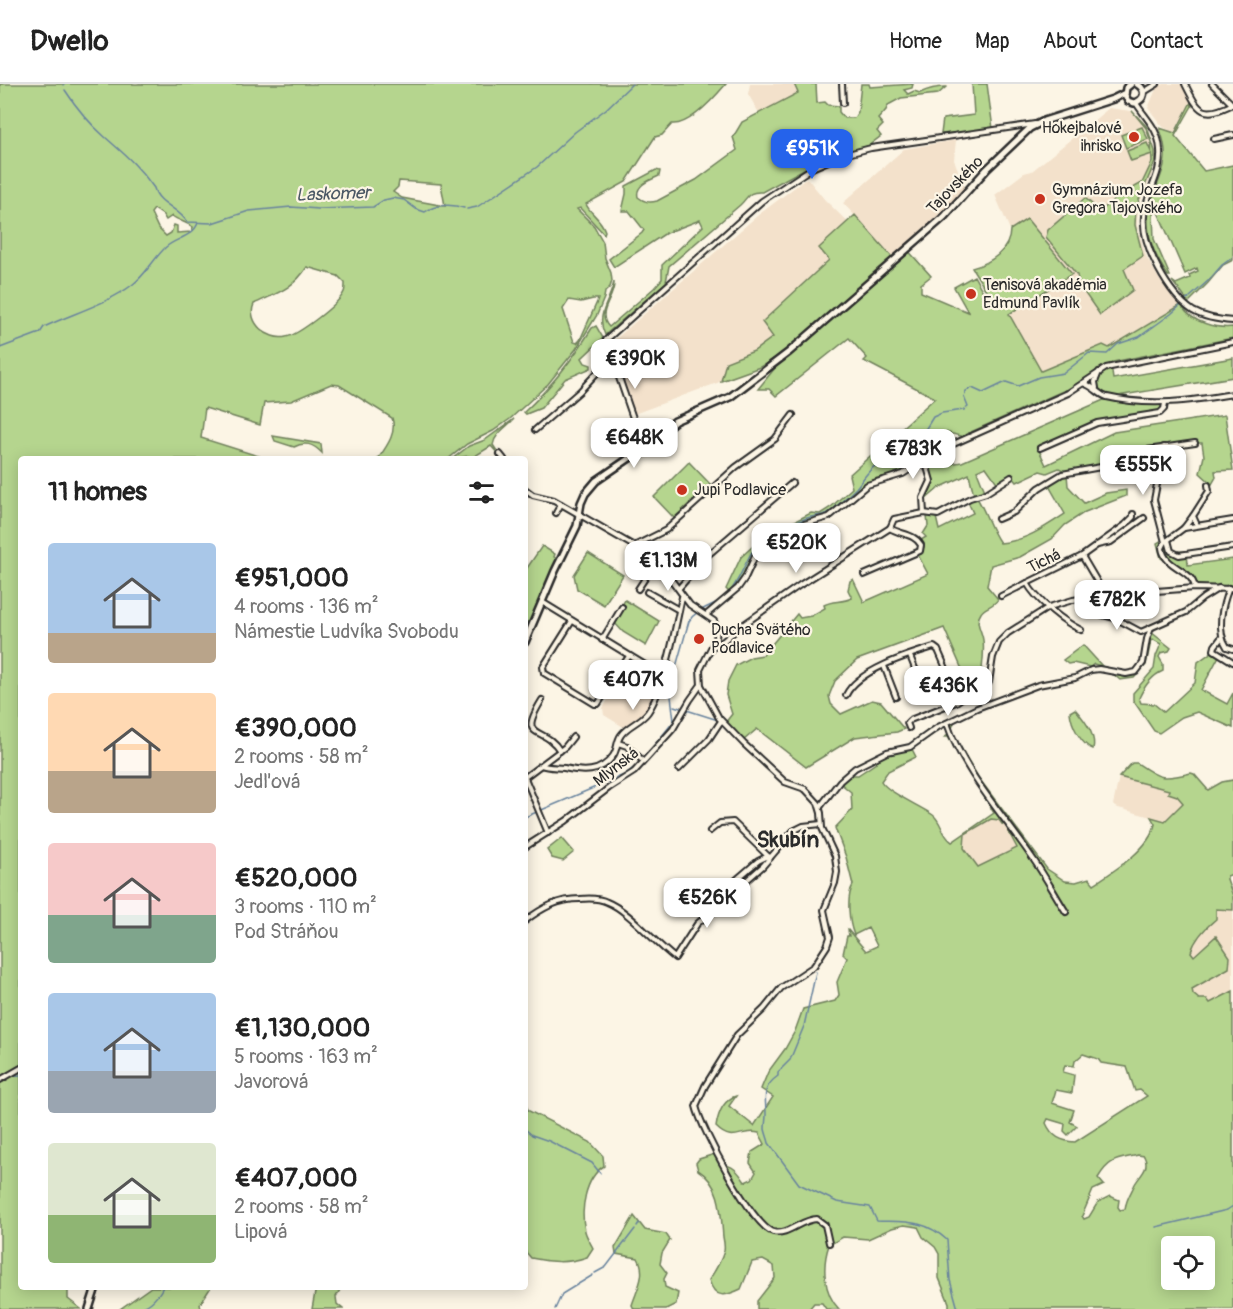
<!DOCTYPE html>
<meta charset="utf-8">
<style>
:root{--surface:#fff;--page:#f6f6f6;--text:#222;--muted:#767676;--line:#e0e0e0;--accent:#2563eb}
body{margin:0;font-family:Pangolin,sans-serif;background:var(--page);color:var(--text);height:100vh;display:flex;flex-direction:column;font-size:22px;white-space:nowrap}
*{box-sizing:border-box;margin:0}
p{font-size:20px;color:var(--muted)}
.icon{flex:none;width:33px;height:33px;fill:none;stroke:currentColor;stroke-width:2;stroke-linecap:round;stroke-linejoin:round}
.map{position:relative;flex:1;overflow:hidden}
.sheet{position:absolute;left:18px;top:372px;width:510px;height:834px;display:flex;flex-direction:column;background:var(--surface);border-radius:6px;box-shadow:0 3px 15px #0003}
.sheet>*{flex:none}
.buttons{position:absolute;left:1161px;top:1152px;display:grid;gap:12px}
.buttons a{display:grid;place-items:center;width:54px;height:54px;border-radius:6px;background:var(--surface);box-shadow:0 3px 15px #0003;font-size:30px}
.price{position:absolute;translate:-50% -51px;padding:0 14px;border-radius:12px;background:#fff;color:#222;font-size:20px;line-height:39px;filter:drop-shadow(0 2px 3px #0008)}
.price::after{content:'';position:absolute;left:50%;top:36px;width:18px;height:14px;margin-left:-9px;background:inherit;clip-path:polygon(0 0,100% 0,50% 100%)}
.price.active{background:var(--accent);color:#fff}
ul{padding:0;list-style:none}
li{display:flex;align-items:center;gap:18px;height:150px;padding:0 30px}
li span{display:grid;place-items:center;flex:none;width:168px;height:120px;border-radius:6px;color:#555}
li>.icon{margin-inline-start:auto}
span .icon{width:72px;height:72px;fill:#fffc;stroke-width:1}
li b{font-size:26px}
h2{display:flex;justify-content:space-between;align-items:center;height:72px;padding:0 30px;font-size:26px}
header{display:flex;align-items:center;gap:36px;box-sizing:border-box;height:84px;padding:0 30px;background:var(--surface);border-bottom:2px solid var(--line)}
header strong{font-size:28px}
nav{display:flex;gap:33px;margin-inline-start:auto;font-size:21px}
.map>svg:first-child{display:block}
.built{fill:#f3e1cb}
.green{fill:#b5d58e;stroke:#70805c;stroke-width:1.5;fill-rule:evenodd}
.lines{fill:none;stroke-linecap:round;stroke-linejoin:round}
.stream{stroke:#68839e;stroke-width:1.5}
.minor-casing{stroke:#2b2b2b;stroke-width:8}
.major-casing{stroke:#2b2b2b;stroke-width:10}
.minor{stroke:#fcf5e5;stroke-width:4}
.major{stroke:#fcf5e5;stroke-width:5}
.poi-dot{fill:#c8321e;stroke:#fcf5e5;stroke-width:2}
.labels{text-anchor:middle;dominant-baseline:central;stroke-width:4.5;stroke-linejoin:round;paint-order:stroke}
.poi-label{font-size:16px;fill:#2b2b2b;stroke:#fcf5e5;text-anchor:start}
.street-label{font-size:16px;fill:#2b2b2b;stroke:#fcf5e5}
.water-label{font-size:18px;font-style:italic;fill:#4a5764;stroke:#fcf5e5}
.district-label{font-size:22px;font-weight:bold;fill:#2b2b2b;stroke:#fcf5e5}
</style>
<header>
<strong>Dwello</strong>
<nav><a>Home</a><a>Map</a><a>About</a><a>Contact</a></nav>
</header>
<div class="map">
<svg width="1233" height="1225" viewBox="0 0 1233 1225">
<rect width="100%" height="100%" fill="#fcf5e5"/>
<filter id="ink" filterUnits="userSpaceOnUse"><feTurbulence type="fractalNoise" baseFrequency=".0167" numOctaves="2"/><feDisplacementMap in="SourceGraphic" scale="12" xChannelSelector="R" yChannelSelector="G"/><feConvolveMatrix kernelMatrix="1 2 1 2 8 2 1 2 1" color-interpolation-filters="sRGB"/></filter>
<g filter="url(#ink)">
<g class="built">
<polygon points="750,0 794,0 798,9 759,29 748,10"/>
<polygon points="1164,0 1182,0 1191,18 1174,49 1163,43 1148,24 1157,3"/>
<polygon points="1109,24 1131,27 1144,42 1154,68 1152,90 1138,123 1137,142 1146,172 1161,198 1180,221 1108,264 1103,261 1041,287 1009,230 1072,190 1027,135 1010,146 995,111 1024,89 1032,87"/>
<polygon points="956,56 954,76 966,106 937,136 893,173 843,119 904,65"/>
<polygon points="807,94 825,116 861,151 760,283 634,330 611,259 757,132"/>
<polygon points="629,586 648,599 647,601 651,595 659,600 645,628 625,644 604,631 603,624 612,609 615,611"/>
<polygon points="1119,693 1169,706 1169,709 1177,712 1183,719 1165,737 1115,723 1113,721"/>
<polygon points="991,735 999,736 1005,741 1017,765 978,783 964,764 965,750"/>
<polygon points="1216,825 1233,826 1233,907 1210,920 1192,910 1192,905 1229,884 1193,872 1191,868 1193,859 1204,845 1216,835"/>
</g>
<g class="green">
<path d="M0,0h726c-11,13 -36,42 -54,40l-10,11 -7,2 -29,45 -40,22c4,10 14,13 19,27l-1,3 -24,-26 -3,1 17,17 9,16 2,16 6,15 1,8 -2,6 -5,5 -1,6 -7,17 -21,34 -28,35 -38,35 -17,12 -26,13 -19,15h-70c9,-13 19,-26 14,-41l-53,-33 -8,-1 -40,17 -27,2 -4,22 -55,-17 -4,30 67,21h-247v828h47v12l13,10h-81zM399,97l42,3 4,22 -43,-8 -9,-6 5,-5zM154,125l9,6 3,5 6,-4c7,5 14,6 21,11l-2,5 -14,1v-7l-3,-1 -3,8 -5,3 -8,-8 -7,-15zM307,183l31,9 7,7c0,3 0,7 -1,9 -5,12 -46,43 -58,45 -18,4 -40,-15 -32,-33 23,-11 39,-15 53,-37zM593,215h5l-1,3 -17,38 -3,3 -3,-1 -11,-33 6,-9 12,2z"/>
<path d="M794,0h22l1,19 8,-1 3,3 11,1v6l5,6h10l4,-6 3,-28h8l1,3 43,-3 -1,4 -8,2 4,4 6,-3 6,2c8,-4 19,-6 26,-6l-8,7 -37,4 -13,7 -2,5 -8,9 5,6 -6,6 4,5 -13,10 -20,5 -33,12 -53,29c-15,-1 -14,6 -22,13l-71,61 -3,16 -61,53c-10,-21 5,-33 9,-53 1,17 -19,30 -5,45l45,-39 8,-9v-14l41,-39 -3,-6 -34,13 -52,34 -5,-8 33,-26 2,-3 -15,-19h-7l4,-17v-8l30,-16 4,1 -1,5c-9,4 -24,9 -21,21 6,5 11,6 19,4l39,-21 41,-30 -4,-13 9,-15 56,-29z"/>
<polygon points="972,0 987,0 993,45 941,50 943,35 974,31"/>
<path d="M1191,18l1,4 -17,30 29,35 29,-6v95l-10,5 -15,18 -25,25c9,14 33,21 50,19v11l-120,24 -2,3 2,14 120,-21v19l-110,18 10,4 29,3v7l-3,2 -46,7 -19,5 -56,25 8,17 68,-33 111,-17 8,55 -18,1 1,6 -4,7 -12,-11 4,-17 -2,-13h-4l-2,-3 -70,11 -14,10 -13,5 -34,5 -6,-3 -12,5 -7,-2 -23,11 -6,-7 -13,9 -12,-17 -9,4 8,20 -11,4 -5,-21 -30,14 -14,12 8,-20 -3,-13 32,-5 144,-63c-7,-7 -18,-10 -23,-18l-13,9h-5l-99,44 -2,3 -19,-5 -9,2 -3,9 5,7 -2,1 -1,-1 -32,21 -11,5 -15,2 -19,11 -27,24 -26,8 -40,21 -8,8 -17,32 -10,11 -4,-4 15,-32 22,-20 48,-24 9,1 11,-7 21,-19 -3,-13 86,-77 -71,-37 3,-3 -18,-20 -73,58 -7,-7h-11l21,-26 -4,-5 -15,9 -39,14 5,-19 28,-11 19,-14 -11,-15 67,-62 -10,-12 36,-33 37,42 13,-10 26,29 -10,8v8l47,20 -14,-25 20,-11 16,28 2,-4 -20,-32c18,-5 38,-17 38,-38l17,-11 45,55 -63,40 32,57 62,-26 6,3 72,-43 5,-6 -14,-18 4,3 14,-6 -1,-3 9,-4 -1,-3 -12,6 -27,-62 -5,1 1,26 16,37h-2c-11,-17 -21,-36 -20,-57 2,-35 28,-49 12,-89v-2l15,5z"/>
<polygon points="1132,27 1147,43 1155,67 1155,78 1136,123 1135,141 1143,172 1124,185 1133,206 1100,231 1079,201 1077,191 1046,153 1048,146 1085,114 1100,127 1121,111 1142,99 1152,78 1151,58 1146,44"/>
<polygon points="1142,43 1148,55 1126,64 1121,51"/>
<polygon points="1147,59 1152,70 1131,77 1127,67"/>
<path d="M596,242l7,12 -21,20 3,5 6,2v3l-26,11 -24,29 -15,6 -2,-2c27,-25 49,-53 68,-84z"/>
<path d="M514,335c-7,8 -19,14 -21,26l8,12 -10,-11 -19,12 -4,-2 -16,3 17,-13 16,-6z"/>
<path d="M273,352l48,8 1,9c-9,-9 -17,-12 -28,-6l-19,-6z"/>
<polygon points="689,378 710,400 674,434 654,413"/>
<path d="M1067,390l1,12 16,17 22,-10 20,-3v6l-41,16 -20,13 -13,14 -32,18 -29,8 -4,21 11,13c-4,8 -13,7 -17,14 -7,10 1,17 2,27 2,15 -2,29 -2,43l-4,1 -16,-17 -17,-39 -87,32 -22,21 -6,15 2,8 10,10 31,-14 9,2 23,27 -7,3 -42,5 -49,30 -49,-38 -13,11 -19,-17 7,-9 -6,-19 2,-14 8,-16 15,-8 12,-2 34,-41 3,4 11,-2 14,-8 -1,-3c9,-5 17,-2 28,-7l-4,-8 2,-9 3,-2 11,23 64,-28 -10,-19 6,-8 -3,-7 5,-3 -3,-3 5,-8 -1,-10 9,1 3,13 34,-17 -5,-11 9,-4c9,14 13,31 23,45 25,-2 44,-15 65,-29l-17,-30z"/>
<path d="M1162,456c6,12 12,12 25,11l1,14 45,-6v28l-40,-2 -4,-10 -28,-17 -4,-15z"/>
<polygon points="542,462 555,470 554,473 557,475 528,544 525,542 525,487"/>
<polygon points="588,469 623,491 604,521 577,505 574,491"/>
<polygon points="625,516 659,537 646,562 623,548 613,537"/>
<path d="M1151,548l20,16 -2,3 -8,2 -2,4 4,7v7c-12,5 -19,16 -24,27l2,5 13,1 10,8 31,-29 3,-21 14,-10 7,4 -18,34 26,14 6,-11v35l-36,-16 -15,5 -23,16 -5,-2 -21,-31v-7l21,-24 2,-13 5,-12 -7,-4 -3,1 -5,24 -12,13 -14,2 -8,-7c41,6 30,-12 39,-41z"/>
<polygon points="1083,561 1102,582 1094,580 1090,583 1073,579 1068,580 1063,576"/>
<path d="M1075,625c9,10 22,26 18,40 -12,-4 -22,-25 -23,-37z"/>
<path d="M955,636l-4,11 27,46 69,92 18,12 11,1 13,-4 5,6c20,-13 56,-35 61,-60l-4,-7 14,4 18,-18 -6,-7 -9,-3 1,-3 -50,-13 13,-14h5c24,16 25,17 54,10l3,1 14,16 14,-8 11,-2v94l-6,2v3l6,17v14l-17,-1v10c-11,9 -21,19 -25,33l3,4 22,-20 14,21 -1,11 -37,21 1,5 6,5h8l3,4 23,-12v318h-284v-6l-10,-25v-24l-4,-7 -12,-10 -5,-10 -14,-2 -12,3 -24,11 -25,-2 -14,8c-7,20 -6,48 10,64h-13l-4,-6h-8l-5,6h-52v-8l18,-23 -1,-12 -11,-6 -11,2 -11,27c-15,7 -26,11 -32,-9 6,-9 12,-18 15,-29 1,-5 0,-9 -1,-14 -2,-24 -2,-53 -25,-67l-2,-7 3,-4 16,-5 5,10c13,1 18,7 25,18l7,-3 4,-7 -6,-9 2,-11 13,-8 -6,-11c-18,-5 -25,12 -43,-6 2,-13 7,-27 20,-31l-7,10 25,20 19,-29 -12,-8 7,-17 17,-23 10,-18 8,-22 32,-8 4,-6 -2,-13 10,-24 -4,-4 4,-18h2l-1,-6 18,21 11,-5 -9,-18 -14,7c-5,-12 -8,-38 -1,-50l-7,-28 -11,-29 17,-18 -1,-18 -11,-9 7,-8h11l18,-12 3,-5 35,-14 14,-14 11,-5 4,2 -31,22 4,8 -28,14 -7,10c6,11 39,25 52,34 9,7 9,21 19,27l42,-29 -46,-76h-3l3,-2 3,-11zM991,735l8,1 3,4 3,1 12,23 -39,19 -14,-19 1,-14zM1083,970l15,5 3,4 26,4 8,24 5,-1 7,6 -72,46c-14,-1 -23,-5 -29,-19l2,-4 17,5 -1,7 4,4 9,-9 -7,-4 4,-12 -22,-7 4,-13 16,3 2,-18 -11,-3 2,-7 9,1 1,-5zM1138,1071l6,1c7,14 -6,20 -10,30 -4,8 -8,14 -9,23l-5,1 -2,-3 1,-7 -9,-4 -12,6 -9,15 -5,2 -2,-3 11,-26 11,-5 -6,-7c12,-20 19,-18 40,-23zM1172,1162h32v34h-32z"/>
<polygon points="562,754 574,768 563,777 552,774 547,766"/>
<path d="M525,1020l4,7 61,31 13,14 1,10c-19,12 -24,44 -19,65 1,5 5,11 8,17l-6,9c-20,7 -36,5 -56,1l-6,-7z"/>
<path d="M634,1132l11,14 21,4 4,6 -8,13 -2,11 7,9 -3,6 1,8 13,6 -2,11 -10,5h-32l-2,-4c5,-16 15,-31 6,-47l-22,-4 -1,-6z"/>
<polygon points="151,1203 211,1203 200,1220 201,1225 120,1225"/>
<polygon points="316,1203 341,1204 336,1213 337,1220 343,1225 312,1225"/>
</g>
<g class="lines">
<g class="stream">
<polyline points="64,0 64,1"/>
<path d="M65,6c11,17 24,33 40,47 19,17 34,29 49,51 4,16 25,20 33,34l25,1 37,-12 42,-4 28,2 54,-2 11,-7 9,-2 11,2 12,9 9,3c11,-8 27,-8 39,-4"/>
<polyline points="467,125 477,123 537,83 575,48 606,25 632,0"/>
<path d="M0,264l40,-15 4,-6c27,-13 65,-24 88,-42 14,-10 21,-26 34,-38 10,-9 27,-10 32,-24"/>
<polyline points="674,622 718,636"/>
<path d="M643,675l31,-38 -4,-33 19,-67c8,-13 27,-15 38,-26 15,-15 19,-41 34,-54 10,-8 34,-19 46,-23 9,-3 17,-1 25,-8 8,-7 17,-15 24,-22 10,-12 17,-27 35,-28l4,5h5l3,-3 -1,-8 2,-7 21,-17 8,-13 9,-4 22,-3 4,-3 -4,-10 2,-6 6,-3 11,5 23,-11 12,4 21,-9 25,-4 25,-20 18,1 11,-10 21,-7 32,-23 38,-34 13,-15 11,-8"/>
<polyline points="525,733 624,691 640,679"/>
<path d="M816,888l-12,54 -14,34 -12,12v4c-17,12 -12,21 -12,39 0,4 -1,9 -1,14 1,5 3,9 4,14l30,41 38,18 33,5 7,14c28,1 47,-2 70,19l3,40 8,29"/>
<polyline points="10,992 21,991"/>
<polyline points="525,1045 532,1051 549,1057 592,1079 600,1089"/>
<polyline points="637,1142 639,1139"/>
<polyline points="1156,1143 1227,1126 1233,1122"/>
<polyline points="595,1189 606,1183 635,1145"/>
<path d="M136,1225c13,-2 21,-11 27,-22"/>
<polyline points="555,1225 562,1210 593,1191"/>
</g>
<defs>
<g id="minor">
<polyline points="842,0 843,19"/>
<path d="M1185,0c14,28 18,35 48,20"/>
<polyline points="1212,0 1232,20"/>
<polyline points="1144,8 1157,0"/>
<path d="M1136,19c10,16 23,26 24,47 2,25 -14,43 -16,66 -3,30 25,79 49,95 12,7 27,9 40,10"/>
<polyline points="1214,55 1233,51"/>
<path d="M1083,299c12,4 16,12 24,14 43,10 84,4 126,-3"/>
<polyline points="1096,304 1095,298 1099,288"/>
<polyline points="535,346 580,307 606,279 613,276"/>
<polyline points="643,363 606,256 762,117 812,84 840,72 871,64 1035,40"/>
<polyline points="1164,363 1154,416 1165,458"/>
<polyline points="1040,364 1097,339 1160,329 1164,325 1165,319"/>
<polyline points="500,370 504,375"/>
<path d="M525,405l8,6 21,5 80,46 30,24 26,35 24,16 3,7 -1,10 -16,32 1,15 18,33 25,26 41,38 20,7 13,14 3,10 1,15 13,28 2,16 -2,11 -11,27 6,27 -3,9 -13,20 -33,22 -17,21 -27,26 -32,51 -9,20c5,22 56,120 77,126 15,4 28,-13 44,-13l8,6 4,18"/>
<polyline points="556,429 561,420"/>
<polyline points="924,429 923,414 931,397 925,376"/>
<path d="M1193,432l-9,12 -19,14 -3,6c3,21 30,20 33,40"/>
<polyline points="998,435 1014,428 1039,404 1062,390 1101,383 1127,369 1195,359"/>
<polyline points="1197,441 1193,432 1209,407 1208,401"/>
<polyline points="890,444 894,435 924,429 938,431 970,414 986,409 1011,393"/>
<polyline points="1184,444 1233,436"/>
<polyline points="781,452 792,465 788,470"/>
<polyline points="1168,456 1171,467 1179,471 1233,463"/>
<polyline points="1097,461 1111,458 1144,434"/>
<polyline points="634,462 666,446 736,383 775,355 793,331"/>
<polyline points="1082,472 1105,511"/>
<path d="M864,491l56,-24 1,-6c-7,-12 -21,-10 -31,-17"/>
<path d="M1027,499c9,17 37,39 54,47"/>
<polyline points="679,504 708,471 792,399"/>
<path d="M1229,504c-7,17 -13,43 -2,59l6,2"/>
<polyline points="638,505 655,479"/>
<polyline points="647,508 679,526"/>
<polyline points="1001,512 1082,472 1125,441 1133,433 1133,430"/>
<polyline points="542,518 663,592"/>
<polyline points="1091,528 1115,534 1141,548 1186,528 1203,514 1219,504"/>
<polyline points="706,531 738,504 745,494 756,470 766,460 804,440 829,433 867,401 903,390 940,366 1068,309 1106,284 1233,258"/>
<polyline points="572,537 543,583 544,589 595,620 598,620 629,572"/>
<polyline points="1221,554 1215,562 1214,566 1233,578"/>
<polyline points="602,556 622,523"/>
<polyline points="714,562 720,560 737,545 800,501 890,444"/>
<polyline points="910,572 922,602"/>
<polyline points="884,582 896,613"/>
<polyline points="919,604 925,601"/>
<path d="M846,611c12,-25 62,-40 88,-48l4,3 10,23 18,22 15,2 8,-15 4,-25 6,-15 9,-9 41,-26 24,-7 32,-5 90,-7 38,1"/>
<path d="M542,616c-26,42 2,24 18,51"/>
<path d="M947,639c16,48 56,92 84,133 13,18 23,37 35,56"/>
<polyline points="909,644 907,639 910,636 956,618 966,611"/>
<polyline points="618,659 627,662 641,675"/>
<path d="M541,681c7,3 15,2 23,3 19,4 36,6 49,-12 5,-7 3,-14 8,-21 7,-10 20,-13 27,-23 17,-25 27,-84 34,-115"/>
<polyline points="679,685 709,655 721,637"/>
<polyline points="525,693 565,663 573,653"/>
<polyline points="525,694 548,749"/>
<polyline points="820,723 840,697 855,684 887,668 910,663 938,643 977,624 1038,601 1075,594 1091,586 1099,585 1126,590 1136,588 1143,579 1147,555 1151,544"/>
<polyline points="710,747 720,739 733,738 770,774"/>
<polyline points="525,763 566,737 609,704 634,688 673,645 690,616 700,602"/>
<polyline points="736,796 758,777 768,772"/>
<path d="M525,837c17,-13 33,-22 55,-22 9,-1 19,-1 27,3 21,8 48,41 68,56l22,-34 66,-58 30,-35 10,-5 18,-2"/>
<polyline points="0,996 21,984"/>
</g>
<g id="major">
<path d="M1131,0l-5,4 -1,7 3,6 6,2c11,-3 13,-13 3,-19"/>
<polyline points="525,558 555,487 577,442 581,419 585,410 596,397 637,369 675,337 730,313 789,268 944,133 987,85 1030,44 1044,37 1113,15 1125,9"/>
<polyline points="89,1225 96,1203"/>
</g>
</defs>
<use href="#minor" class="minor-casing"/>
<use href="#major" class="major-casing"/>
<use href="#minor" class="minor"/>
<use href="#major" class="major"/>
</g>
</g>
<g class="poi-dot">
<circle cx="1134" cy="53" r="6"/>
<circle cx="1040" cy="115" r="6"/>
<circle cx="971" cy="210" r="6"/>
<circle cx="682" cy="406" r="6"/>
<circle cx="699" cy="555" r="6"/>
</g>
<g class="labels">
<g class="poi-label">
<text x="1122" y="44" text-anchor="end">Hokejbalové<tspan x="1122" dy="18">ihrisko</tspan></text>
<text x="1052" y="106">Gymnázium Jozefa<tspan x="1052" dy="18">Gregora Tajovského</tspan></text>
<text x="983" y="201">Tenisová akadémia<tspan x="983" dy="18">Edmund Pavlík</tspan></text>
<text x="694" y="406">Jupi Podlavice</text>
<text x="711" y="546">Ducha Svätého<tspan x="711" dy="18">Podlavice</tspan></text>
</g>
<g class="street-label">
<text transform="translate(955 101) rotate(-46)">Tajovského</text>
<text transform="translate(1044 477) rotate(-26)">Tichá</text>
<text transform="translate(616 683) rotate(-38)">Mlynská</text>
</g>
<g class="water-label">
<text transform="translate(333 110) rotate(-2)">Laskomer</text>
</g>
<g class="district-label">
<text x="788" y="756">Skubín</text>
</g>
</g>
</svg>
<div class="buttons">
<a><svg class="icon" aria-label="locate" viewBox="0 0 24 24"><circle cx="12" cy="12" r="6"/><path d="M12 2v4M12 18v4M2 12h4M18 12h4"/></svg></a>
</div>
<b class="price active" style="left:812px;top:96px">€951K</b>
<b class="price" style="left:635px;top:306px">€390K</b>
<b class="price" style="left:634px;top:385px">€648K</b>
<b class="price" style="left:913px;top:396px">€783K</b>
<b class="price" style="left:1143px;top:412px">€555K</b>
<b class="price" style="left:796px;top:490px">€520K</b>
<b class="price" style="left:668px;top:508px">€1.13M</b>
<b class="price" style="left:1117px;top:547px">€782K</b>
<b class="price" style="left:633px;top:627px">€407K</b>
<b class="price" style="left:948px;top:633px">€436K</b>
<b class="price" style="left:707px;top:845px">€526K</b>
<section class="sheet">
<h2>11 homes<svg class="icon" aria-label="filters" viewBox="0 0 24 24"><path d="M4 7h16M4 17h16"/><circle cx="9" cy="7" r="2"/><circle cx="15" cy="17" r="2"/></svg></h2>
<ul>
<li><span style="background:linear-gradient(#a9c7e8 75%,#b9a48a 0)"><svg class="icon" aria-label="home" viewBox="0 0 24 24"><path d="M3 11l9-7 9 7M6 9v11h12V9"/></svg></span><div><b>€951,000</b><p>4 rooms · 136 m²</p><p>Námestie Ludvíka Svobodu</p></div></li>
<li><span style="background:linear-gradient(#ffd9b3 65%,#b9a48a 0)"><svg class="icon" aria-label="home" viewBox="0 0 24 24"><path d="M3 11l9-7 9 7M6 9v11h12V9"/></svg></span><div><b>€390,000</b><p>2 rooms · 58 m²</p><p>Jedľová</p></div></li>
<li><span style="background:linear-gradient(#f6c9c9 60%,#7fa58c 0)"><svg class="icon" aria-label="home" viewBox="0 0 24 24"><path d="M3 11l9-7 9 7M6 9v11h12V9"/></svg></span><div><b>€520,000</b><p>3 rooms · 110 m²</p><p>Pod Stráňou</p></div></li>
<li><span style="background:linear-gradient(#a9c7e8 65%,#9aa5b1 0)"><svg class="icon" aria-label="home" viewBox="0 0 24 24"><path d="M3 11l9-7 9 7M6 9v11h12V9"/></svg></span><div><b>€1,130,000</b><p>5 rooms · 163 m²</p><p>Javorová</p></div></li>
<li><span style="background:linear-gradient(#dfe7d0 60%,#8fb573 0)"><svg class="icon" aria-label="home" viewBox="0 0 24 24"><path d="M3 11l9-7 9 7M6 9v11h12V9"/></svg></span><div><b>€407,000</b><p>2 rooms · 58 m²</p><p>Lipová</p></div></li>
</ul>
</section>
</div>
